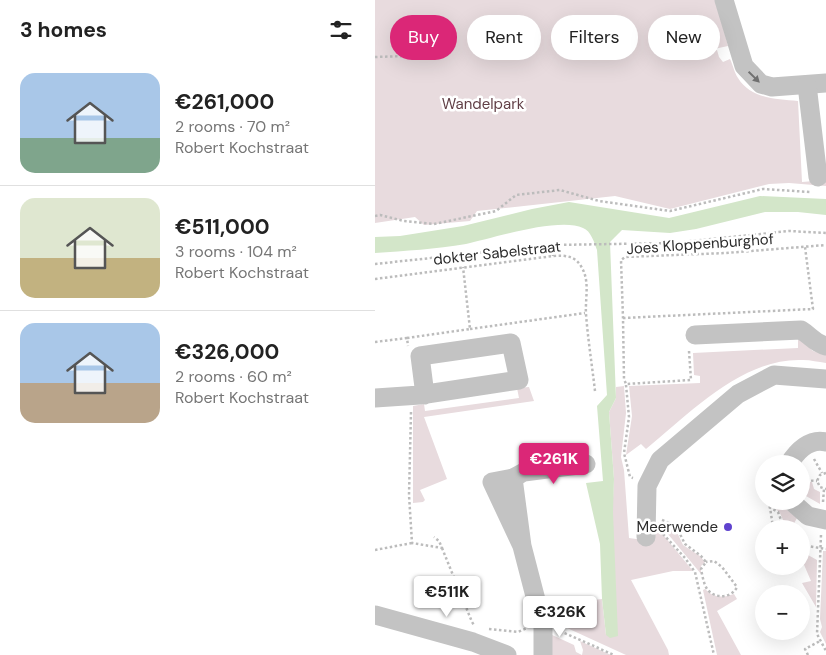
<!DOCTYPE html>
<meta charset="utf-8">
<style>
:root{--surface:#fff;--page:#f2f2f2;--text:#222;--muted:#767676;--line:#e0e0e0;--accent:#db2777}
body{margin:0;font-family:"DM Sans",sans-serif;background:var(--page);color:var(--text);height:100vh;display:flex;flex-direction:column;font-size:19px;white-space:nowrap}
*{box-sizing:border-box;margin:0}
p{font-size:16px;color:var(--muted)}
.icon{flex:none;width:28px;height:28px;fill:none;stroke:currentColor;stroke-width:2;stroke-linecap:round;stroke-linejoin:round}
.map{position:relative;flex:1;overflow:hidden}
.drawer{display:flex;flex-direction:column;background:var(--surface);width:375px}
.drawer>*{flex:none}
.guide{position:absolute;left:15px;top:15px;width:360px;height:45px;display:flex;gap:10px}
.controls{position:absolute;left:380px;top:455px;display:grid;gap:10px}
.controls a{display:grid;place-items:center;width:55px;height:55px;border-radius:50%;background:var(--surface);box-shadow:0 5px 20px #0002;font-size:25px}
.price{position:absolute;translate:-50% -42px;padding:0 11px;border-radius:5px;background:#fff;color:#222;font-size:16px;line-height:32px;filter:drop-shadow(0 1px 2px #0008)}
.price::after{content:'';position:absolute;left:50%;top:30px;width:15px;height:11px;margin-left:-8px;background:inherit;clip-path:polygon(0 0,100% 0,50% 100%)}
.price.selected{background:var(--accent);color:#fff}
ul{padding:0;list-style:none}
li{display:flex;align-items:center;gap:15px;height:125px;padding:0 20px}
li+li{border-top:1px solid var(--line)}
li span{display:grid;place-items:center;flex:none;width:140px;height:100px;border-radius:15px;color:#555}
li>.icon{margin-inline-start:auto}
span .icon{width:60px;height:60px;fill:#fffc;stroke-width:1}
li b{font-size:21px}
h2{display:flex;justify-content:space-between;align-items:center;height:60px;padding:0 20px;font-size:21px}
.chip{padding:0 18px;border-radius:22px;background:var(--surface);box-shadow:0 5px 20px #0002;font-size:18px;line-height:45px}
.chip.selected{background:var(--accent);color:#fff}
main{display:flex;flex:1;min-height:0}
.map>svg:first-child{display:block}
.green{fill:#e8dbde}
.water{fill:#d3e6c9}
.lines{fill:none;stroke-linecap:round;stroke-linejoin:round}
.path{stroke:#bcbcbc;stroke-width:2.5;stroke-dasharray:2.5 2.5;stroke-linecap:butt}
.minor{stroke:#c3c3c3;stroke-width:19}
.oneway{fill:#707070}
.poi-dot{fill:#5f42ce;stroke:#fff;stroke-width:2}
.labels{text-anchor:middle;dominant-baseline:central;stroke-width:5;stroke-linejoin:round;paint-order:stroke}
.park-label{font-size:15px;fill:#613f46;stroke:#fff}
.street-label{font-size:15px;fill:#2c2c2c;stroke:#fff}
.poi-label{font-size:15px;fill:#2c2c2c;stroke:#fff;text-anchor:end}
</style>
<main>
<section class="drawer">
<h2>3 homes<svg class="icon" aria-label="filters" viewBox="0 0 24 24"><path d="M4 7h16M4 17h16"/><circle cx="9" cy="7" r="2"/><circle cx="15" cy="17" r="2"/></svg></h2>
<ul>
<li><span style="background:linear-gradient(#a9c7e8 65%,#7fa58c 0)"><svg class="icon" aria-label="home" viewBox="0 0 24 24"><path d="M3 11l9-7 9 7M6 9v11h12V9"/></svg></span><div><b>€261,000</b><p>2 rooms · 70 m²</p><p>Robert Kochstraat</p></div></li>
<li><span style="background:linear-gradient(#dfe7d0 60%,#c2b280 0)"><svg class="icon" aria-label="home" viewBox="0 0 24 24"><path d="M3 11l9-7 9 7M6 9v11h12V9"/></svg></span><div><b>€511,000</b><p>3 rooms · 104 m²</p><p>Robert Kochstraat</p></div></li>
<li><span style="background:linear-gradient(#a9c7e8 60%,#b9a48a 0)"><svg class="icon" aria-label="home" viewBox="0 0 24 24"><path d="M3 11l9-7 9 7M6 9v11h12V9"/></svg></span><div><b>€326,000</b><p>2 rooms · 60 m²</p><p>Robert Kochstraat</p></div></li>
</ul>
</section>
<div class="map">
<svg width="451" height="655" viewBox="0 0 451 655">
<rect width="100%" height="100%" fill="#fff"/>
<g class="green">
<path d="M0,0h341l12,46 -14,3v1h3l2,7 4,5 7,-3c3,6 4,13 8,19 13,21 38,21 60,23l4,81 24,-2v6l-37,-3 -20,1 -99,25 -55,-13 -138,15 -7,10 -46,4 -9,-8 -40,6z"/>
<path d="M423,337l15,14 13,4v8c-8,-1 -15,-3 -23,-3 -60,-3 -114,54 -157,89l-5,-5 -15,11 6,-39 -3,-30 71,-3v-7l-6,-1 -1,-22 105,-5z"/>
<polygon points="249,386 251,413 246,457 249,470 254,538 276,541 276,520 318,571 298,571 256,580 293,650 294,655 251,655 179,622 177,605 227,599 231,635 239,479 234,412 241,398 241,387"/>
<polygon points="154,387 159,401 49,417 72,479 45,490 50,500 48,502 38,503 38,406 49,404 50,411 144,398 142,388"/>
<polygon points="426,482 437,482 439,489 445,492 445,504 431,496"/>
<polygon points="395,501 401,501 422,518 416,529 403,529 408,520 405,513 395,503"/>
<polygon points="283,522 300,528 308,545 325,556 330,562 326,566 326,574"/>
<polygon points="448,551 451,551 451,644 445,632 447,627 445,619"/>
<polygon points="433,555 442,560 441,607 427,583 436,581 427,560"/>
<path d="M330,589c9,9 17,9 29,5l3,5 -20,12 24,44h-24l-14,-65z"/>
<polygon points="175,634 199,645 201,652 207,655 208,650 205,641 236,655 173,655"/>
</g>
<path class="water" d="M385,196l66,3v16l-28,-3h-33l-69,17 -26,4 -48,-3 -12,12 6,156 -7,14 5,67 -1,33 5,124 -8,2 -4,-3 -4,-36 -2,-55 -14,-61 17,-2 -6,-75 10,-11 -10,-145c-3,-8 -6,-19 -14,-22 -24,-11 -90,10 -117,16 -30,5 -61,7 -91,9v-16l25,-1 63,-10 69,-17 37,-7 100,16z"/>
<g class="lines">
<g class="path">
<polyline points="0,57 32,56"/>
<polyline points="0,216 5,215 29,221 59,224 121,211 141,195 185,190 224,201 295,211 388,189 435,192"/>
<polyline points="177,245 178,256"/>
<polyline points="0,264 177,245 298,243 414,231 451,233"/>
<path d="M0,279l178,-23c13,-1 23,0 29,12 8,14 3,31 4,46 2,26 6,51 9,77"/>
<polyline points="248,318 438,309 430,247"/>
<polyline points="95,329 210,313"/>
<polyline points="32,338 95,329 88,267"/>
<polyline points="0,342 32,338 33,346"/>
<polyline points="314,351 316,380 251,384 249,379 248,318 246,260 250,257 351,253 451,245"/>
<polyline points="251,385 254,417 249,453 255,477 258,478"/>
<polyline points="36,412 34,495 37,543 67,548 64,541 59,537"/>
<polyline points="439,459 447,473"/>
<polyline points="451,473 445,475 442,481 445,487 451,489"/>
<polyline points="426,480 442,481"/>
<polyline points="394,501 398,527 400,529"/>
<polyline points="448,502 449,489"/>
<polyline points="394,507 403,512 406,520 401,529"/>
<path d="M287,520l14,6 9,18 16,12 5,6 -5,7c1,5 2,11 4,16 5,14 26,15 32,2l-15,-20 -8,-6 -8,1"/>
<polyline points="288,534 310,558 320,572 339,655"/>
<polyline points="446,535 442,634 451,651"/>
<polyline points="426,545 451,549"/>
<polyline points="67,548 97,622 99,625"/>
<polyline points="0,550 37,543"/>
<polyline points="114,629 143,632 152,628"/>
<polyline points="185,631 239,655"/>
<polyline points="433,655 430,649 445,641"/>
</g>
<g class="minor">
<polyline points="349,0 369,66 386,84 397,87 451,83"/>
<polyline points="432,85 443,177"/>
<path d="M320,335l106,-5c10,6 13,13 25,16"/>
<polyline points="0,398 45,395 144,380 136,343 45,356 50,395"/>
<path d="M414,464c8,-13 21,-26 37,-22"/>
<polyline points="138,478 149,472 211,464"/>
<polyline points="416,501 433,516 451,520"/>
<polyline points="271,537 272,486 285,460 363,394 399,375 451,379"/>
<polyline points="147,546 117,482 138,478 147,546 168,627 168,655"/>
<polyline points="0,615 98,642 132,655"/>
</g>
</g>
<defs><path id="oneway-solid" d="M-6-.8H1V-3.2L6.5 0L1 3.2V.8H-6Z" transform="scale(1.25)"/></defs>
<use class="oneway" href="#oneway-solid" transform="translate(379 77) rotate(44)"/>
<circle class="poi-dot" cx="353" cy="527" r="5"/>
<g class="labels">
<g class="park-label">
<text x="108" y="104">Wandelpark</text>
</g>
<g class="street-label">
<text transform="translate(325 244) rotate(-4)">Joes Kloppenburghof</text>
<text transform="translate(122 253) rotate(-6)">dokter Sabelstraat</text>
</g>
<g class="poi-label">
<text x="343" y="527">Meerwende</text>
</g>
</g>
</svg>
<div class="controls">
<a><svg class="icon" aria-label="layers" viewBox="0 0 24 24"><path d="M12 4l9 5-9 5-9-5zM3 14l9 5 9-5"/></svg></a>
<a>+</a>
<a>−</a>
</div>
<b class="price selected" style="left:179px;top:485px">€261K</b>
<b class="price" style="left:72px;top:618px">€511K</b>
<b class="price" style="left:185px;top:638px">€326K</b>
<div class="guide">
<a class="chip selected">Buy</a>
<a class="chip">Rent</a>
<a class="chip">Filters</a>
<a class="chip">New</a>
</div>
</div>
</main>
